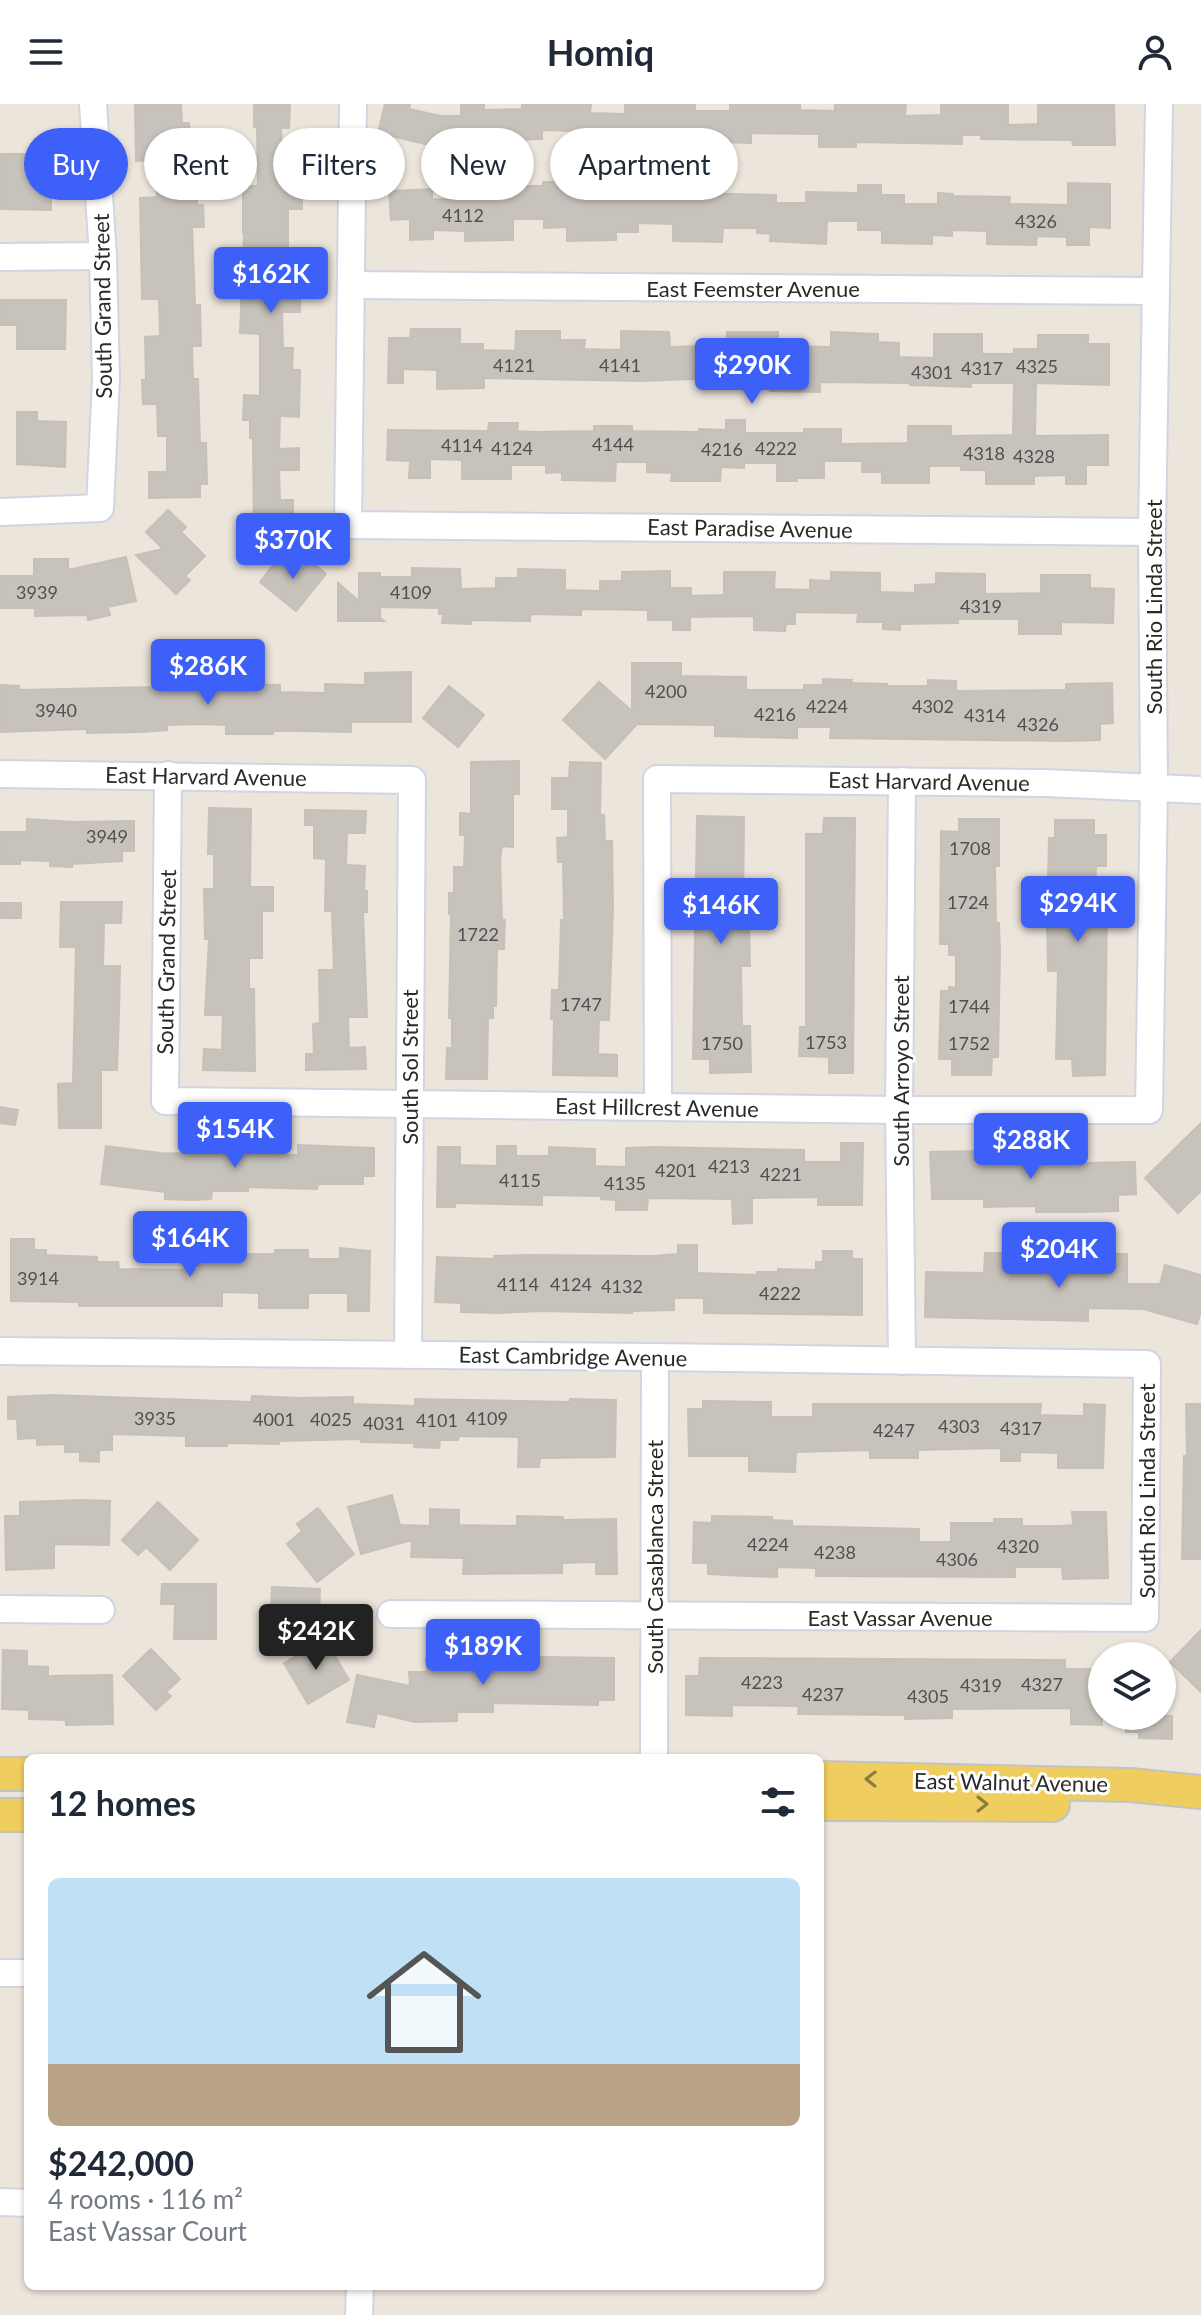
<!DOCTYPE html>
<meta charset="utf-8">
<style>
:root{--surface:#fff;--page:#f6f6f7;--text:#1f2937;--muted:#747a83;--accent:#3d60f8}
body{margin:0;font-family:Lato,sans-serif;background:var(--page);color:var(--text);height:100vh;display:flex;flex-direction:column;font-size:30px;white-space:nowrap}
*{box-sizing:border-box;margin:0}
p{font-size:26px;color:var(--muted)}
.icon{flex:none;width:44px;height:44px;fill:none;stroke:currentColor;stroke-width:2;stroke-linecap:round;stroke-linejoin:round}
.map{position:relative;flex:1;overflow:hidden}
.sheet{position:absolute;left:24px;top:1650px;width:800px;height:536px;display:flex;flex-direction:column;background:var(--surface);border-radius:12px;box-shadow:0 2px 6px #0004}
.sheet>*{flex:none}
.banner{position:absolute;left:24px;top:24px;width:800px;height:72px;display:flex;gap:16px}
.buttons{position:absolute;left:1088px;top:1538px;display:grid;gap:16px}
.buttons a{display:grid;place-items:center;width:88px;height:88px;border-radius:50%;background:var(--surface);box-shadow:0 2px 6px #0004;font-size:40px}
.price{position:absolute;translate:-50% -68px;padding:0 18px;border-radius:8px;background:var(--accent);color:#fff;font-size:26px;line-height:52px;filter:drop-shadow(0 2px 4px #0008)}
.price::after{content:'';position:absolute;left:50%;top:48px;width:24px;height:18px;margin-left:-12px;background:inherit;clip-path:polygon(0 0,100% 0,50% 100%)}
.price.active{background:#222;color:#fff}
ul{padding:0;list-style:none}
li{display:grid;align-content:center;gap:16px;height:424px;padding:0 24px}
li span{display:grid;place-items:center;height:248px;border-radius:12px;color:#555}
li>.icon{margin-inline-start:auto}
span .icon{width:144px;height:144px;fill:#fffc;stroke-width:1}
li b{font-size:34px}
h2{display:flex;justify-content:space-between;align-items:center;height:96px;padding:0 24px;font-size:34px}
.tag{padding:0 28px;border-radius:36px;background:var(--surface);box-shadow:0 2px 6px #0004;font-size:28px;line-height:72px}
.tag.active{background:var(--accent);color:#fff}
header{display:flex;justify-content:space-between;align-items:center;height:104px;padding:0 24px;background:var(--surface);font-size:36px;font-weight:700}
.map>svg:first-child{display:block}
.building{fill:#c7c2bb;stroke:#c7c1b5;stroke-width:2}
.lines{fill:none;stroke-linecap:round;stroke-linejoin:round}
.minor-casing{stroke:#d1d4e3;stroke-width:30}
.major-casing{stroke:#c3c3c3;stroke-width:36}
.minor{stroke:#fff;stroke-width:26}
.major{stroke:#efcd5e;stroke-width:32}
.oneway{stroke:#8c7c44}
.labels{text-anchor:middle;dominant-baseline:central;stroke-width:6;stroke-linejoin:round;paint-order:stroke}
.number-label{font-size:18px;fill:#51504e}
.street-label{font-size:22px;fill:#2a2a2a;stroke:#fff}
</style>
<header><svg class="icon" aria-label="menu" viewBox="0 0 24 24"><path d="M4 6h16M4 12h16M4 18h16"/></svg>Homiq<svg class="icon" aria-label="person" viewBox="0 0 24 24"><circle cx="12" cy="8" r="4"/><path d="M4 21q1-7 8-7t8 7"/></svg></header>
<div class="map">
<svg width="1201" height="2211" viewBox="0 0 1201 2211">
<rect width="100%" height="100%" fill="#ece5dc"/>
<g class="building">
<polygon points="135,0 181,0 182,19 189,19 190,60 196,60 197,101 203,101 204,123 192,123 195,201 200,201 201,242 192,242 193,275 198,275 200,339 206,339 207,380 200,380 200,393 149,394 149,368 167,368 167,332 158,332 157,300 143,300 142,276 146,276 145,233 160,232 159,195 142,195 140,94 157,93 156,56 136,57"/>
<polygon points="254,0 290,0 289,24 281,24 282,55 301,54 302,105 288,105 288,152 301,152 300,208 282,208 283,244 293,244 292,266 300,266 299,313 280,312 279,345 299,344 299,366 279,366 280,396 293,396 293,418 282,418 282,438 254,439 253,334 250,334 250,316 243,316 244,291 260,292 260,230 240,229 244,129 243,129 243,82 258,82 257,23 254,23"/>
<polygon points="385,0 410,0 409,5 441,12 461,12 461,0 484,0 484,6 522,5 522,0 591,0 590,9 625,10 625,0 695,0 695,7 730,7 730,0 800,0 800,6 835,7 835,0 906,0 905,12 941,11 941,0 1008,0 1008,21 1038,20 1038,0 1114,0 1115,41 1073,41 1072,36 981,35 981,31 962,31 962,40 856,38 856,43 819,43 819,30 751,29 751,39 646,36 646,38 604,37 605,28 542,26 542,35 484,37 484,41 425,40 378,29"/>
<polygon points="0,50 51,50 51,106 0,105"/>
<polygon points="543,78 563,78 564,89 596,88 596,85 653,84 653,78 694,78 694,89 776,91 776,99 806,99 806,88 858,89 858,81 881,81 881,91 904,91 904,100 938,100 938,89 953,90 953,92 1010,93 1009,100 1068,101 1068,79 1110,80 1110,124 1089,123 1089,141 1067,141 1067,133 1037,132 1036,141 987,140 987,127 952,126 952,132 932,131 932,140 882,139 882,126 858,126 858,117 827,117 826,140 770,137 771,130 757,129 757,124 723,124 722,138 673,137 673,120 638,119 638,128 616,128 616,136 567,137 567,123 544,124 544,115 513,115 513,136 465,137 465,127 433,126 433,135 410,136 410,115 391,116 389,87 432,85 432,95 491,96 491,90 511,90 511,82 543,82"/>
<polygon points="0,196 66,196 65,245 17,245 17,221 0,221"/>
<polygon points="411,225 460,225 460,240 483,240 483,246 515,247 516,227 560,227 560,236 585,236 584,245 621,246 621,227 669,228 670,243 703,242 704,237 727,237 727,228 778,228 778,242 831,243 831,228 878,230 878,238 899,239 899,253 934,254 934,230 982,230 982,250 1014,250 1014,245 1038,245 1038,231 1088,231 1088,240 1109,240 1109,281 1036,279 1035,332 1108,331 1108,361 1086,361 1086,380 1066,380 1066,371 1034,372 1034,380 986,380 986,366 961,366 961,362 929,362 929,379 882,379 882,368 862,368 862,357 824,357 824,374 797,374 797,377 777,377 777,359 744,359 744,364 721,363 720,377 671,377 672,369 647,368 647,358 616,358 615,377 562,376 562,368 546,369 546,361 511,361 511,375 462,375 462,356 430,355 430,374 409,374 410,357 387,356 388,326 488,327 489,319 518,319 517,327 535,328 594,327 594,322 632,322 632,327 699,328 699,325 726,326 726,316 745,316 745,329 804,329 804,325 841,325 841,340 908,339 908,322 951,322 951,332 1013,331 1014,279 971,279 971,283 910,281 910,279 820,278 820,288 770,287 770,274 752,274 752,269 694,268 694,275 640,277 484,274 484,284 437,285 437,266 403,265 403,279 388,279 389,234 410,234"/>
<polygon points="17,308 37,308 37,317 66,318 65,363 17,360"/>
<polygon points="168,406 186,423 181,428 205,452 185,472 190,476 176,490 136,451 163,445 146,428"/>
<polygon points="281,451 300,467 309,456 326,470 296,507 260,478"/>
<polygon points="126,453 136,497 108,503 110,511 88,516 87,511 35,512 35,504 0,504 0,472 34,472 34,455 68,455 68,466"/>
<polygon points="412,464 460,465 461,485 496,484 496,474 518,474 518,465 565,466 565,486 600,487 600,477 622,477 622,468 670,467 670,484 691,484 691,492 724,491 724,468 775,468 774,485 810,486 810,476 831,477 831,468 880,469 880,488 915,489 915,481 936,480 936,469 985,470 985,490 1041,489 1041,471 1090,471 1090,484 1114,485 1113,519 1061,518 1061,530 1019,530 1019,515 957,515 958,519 900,520 900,526 883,525 883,518 857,518 858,509 795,508 795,520 786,520 785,527 754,526 754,512 690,513 690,526 673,526 673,516 648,516 648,506 581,505 581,511 530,510 530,517 471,516 471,520 442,519 443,510 439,510 439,504 380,503 380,514 384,517 338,517 338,479 359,497 359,469 380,469 380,473 412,473"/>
<polygon points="632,559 681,559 681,572 746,573 746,586 804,586 804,581 823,581 823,575 852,576 851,579 887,580 887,582 928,582 928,576 956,577 956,587 1066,586 1066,580 1112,579 1113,619 1100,620 1100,636 1067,637 830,634 831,623 797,623 797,634 715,632 715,621 637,620 605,655 563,616 599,578 632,607"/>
<polygon points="411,568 411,618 351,618 351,628 299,627 273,627 273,630 226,630 226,621 200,620 167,621 167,626 141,628 87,629 87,625 0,628 0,581 19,582 19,586 152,583 152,573 172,573 172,585 223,586 223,580 280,581 280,588 325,589 325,580 365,581 365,569"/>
<polygon points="449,582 484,611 458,643 423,614"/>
<polygon points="519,657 519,690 513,690 513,743 502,742 500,756 502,816 505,816 504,845 497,845 496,902 493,902 493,914 488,914 487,975 446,975 447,944 452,944 452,914 449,914 451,809 449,810 449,789 454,789 454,763 464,763 465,731 460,731 460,709 471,710 471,658"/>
<polygon points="570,658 601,659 600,711 604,711 605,737 612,737 613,805 609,916 599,916 598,950 617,951 617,972 553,971 554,915 551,915 552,886 559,886 561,816 564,816 563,758 558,758 557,734 568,733 568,705 552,705 552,674 569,674"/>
<polygon points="209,704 251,705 250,783 273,783 273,807 262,807 262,854 249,854 249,885 254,885 255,967 203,966 204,945 222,946 223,911 205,911 209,835 205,835 204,785 214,785 214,750 208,750"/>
<polygon points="305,706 366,707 365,729 347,729 346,761 365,762 364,787 367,787 367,808 363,808 367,913 348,913 349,944 365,943 366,965 306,966 306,950 314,950 313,920 320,919 319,866 334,866 332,807 325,807 326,755 314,754 314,721 305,721"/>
<polygon points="697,712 744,713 743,816 749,816 750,862 741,862 742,922 750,922 751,968 710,969 710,955 693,955"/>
<polygon points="824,714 855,714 853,969 829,969 829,953 799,952 800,923 806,923 806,730 823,730"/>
<polygon points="27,715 74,718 134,717 134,747 122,747 122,757 72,760 72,763 50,762 50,757 20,756 20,760 0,760 0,728 27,728"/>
<polygon points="959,715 999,715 999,762 995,762 996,819 999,819 1000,848 998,953 992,953 991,971 952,971 952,955 939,955 941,887 949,887 949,883 956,884 956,851 949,851 949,840 940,840 941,727 959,728"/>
<polygon points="1055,716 1094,716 1094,731 1106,731 1106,762 1096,762 1095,794 1107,794 1105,971 1073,972 1072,955 1056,955 1058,867 1048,867 1047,815 1049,734 1055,734"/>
<polygon points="61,798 122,798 121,819 104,819 103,862 120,862 119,909 117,966 101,966 101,1024 59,1024 58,980 73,979 76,843 60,843"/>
<rect x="0" y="799" width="21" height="15"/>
<polygon points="0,1003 18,1006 15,1021 0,1019"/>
<polygon points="1201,1019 1201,1087 1178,1109 1145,1074"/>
<polygon points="841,1039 863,1039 862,1101 818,1101 818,1093 752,1094 752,1119 733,1120 732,1095 648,1094 647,1106 616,1106 616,1096 601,1095 601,1092 542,1091 542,1101 455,1099 455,1103 437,1103 438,1043 460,1043 460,1061 497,1062 497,1042 516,1042 516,1052 549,1052 549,1043 595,1045 595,1062 626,1063 626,1044 654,1043 804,1046 804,1058 841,1058"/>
<polygon points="264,1041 264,1050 298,1051 298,1041 374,1044 374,1072 363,1072 363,1080 318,1080 317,1085 248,1083 248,1087 212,1087 211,1095 193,1096 165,1095 165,1088 101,1080 106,1042 160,1049 218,1050 218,1043"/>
<polygon points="977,1047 977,1049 1030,1047 1030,1059 1062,1059 1063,1047 1083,1048 1083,1059 1135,1058 1136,1090 1118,1091 1118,1107 1082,1108 1036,1108 1036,1102 984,1103 984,1095 932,1095 930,1048"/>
<polygon points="11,1135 34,1135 34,1146 46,1146 46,1151 97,1153 97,1158 118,1158 119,1165 198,1166 199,1145 214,1145 214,1135 236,1135 236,1145 245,1145 245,1150 275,1150 275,1146 308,1146 308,1155 340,1155 340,1144 370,1147 369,1207 348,1207 348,1189 308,1189 308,1204 259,1204 259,1189 222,1188 222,1202 79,1202 79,1198 11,1197"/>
<polygon points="678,1141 697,1141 697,1169 756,1171 757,1168 778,1168 778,1165 816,1166 816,1158 823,1158 823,1147 852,1147 852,1155 862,1155 862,1211 704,1209 704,1194 674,1194 674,1206 632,1207 632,1209 542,1207 500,1209 461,1208 461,1199 435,1198 437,1153 494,1155 494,1152 526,1151 653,1152 678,1150"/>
<polygon points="985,1149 1004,1149 1004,1158 1056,1158 1056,1150 1127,1150 1127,1180 1160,1180 1165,1161 1201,1171 1201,1207 1197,1220 1143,1205 1088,1204 1088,1217 925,1213 926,1168 984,1169"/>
<polygon points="52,1291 251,1298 252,1292 298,1294 353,1293 353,1300 415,1302 415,1295 570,1298 570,1295 616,1296 615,1353 540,1354 539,1363 518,1363 519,1333 459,1332 458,1336 440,1336 439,1344 414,1343 415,1339 361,1338 361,1335 279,1337 279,1340 227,1339 227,1342 186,1342 186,1332 112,1330 112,1346 99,1346 99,1358 80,1357 80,1348 65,1348 65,1340 37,1341 37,1334 18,1335 17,1315 8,1315 8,1293"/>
<polygon points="703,1297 771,1298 771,1313 813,1313 813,1300 1041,1300 1040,1311 1084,1312 1084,1300 1105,1301 1103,1364 1058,1364 1058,1349 1020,1348 1020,1357 1001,1357 1001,1344 918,1346 918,1354 870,1354 870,1346 796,1348 795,1368 749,1367 749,1352 689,1352 688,1305 703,1305"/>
<polygon points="1186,1300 1201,1300 1201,1455 1182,1455 1184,1352 1187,1352"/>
<polygon points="392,1391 400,1421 430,1422 430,1405 459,1406 459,1421 517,1422 517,1412 563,1413 563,1416 616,1415 617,1470 596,1470 596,1458 562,1459 562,1469 463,1470 464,1454 411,1453 412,1436 361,1450 348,1403"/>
<polygon points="84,1396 110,1397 109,1441 54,1440 54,1464 6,1466 5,1412 20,1412 20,1398"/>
<polygon points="158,1398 198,1436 170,1466 146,1443 138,1451 122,1436"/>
<polygon points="318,1404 354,1450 317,1478 287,1440 302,1427 297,1420"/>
<polygon points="1072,1408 1106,1408 1108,1474 1063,1475 1062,1463 1015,1463 1015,1473 816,1472 816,1464 777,1463 777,1473 745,1472 708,1470 708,1459 693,1459 694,1418 712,1419 712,1412 772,1413 772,1416 792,1417 792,1422 919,1425 919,1438 951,1438 951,1419 994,1419 994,1415 1022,1415 1022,1422 1061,1422 1073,1421"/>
<polygon points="162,1480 216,1480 216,1535 174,1535 175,1500 161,1500"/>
<polygon points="272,1483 320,1485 318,1531 286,1530 287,1510 271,1510"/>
<polygon points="1201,1526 1201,1588 1170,1558"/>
<polygon points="325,1535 349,1576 308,1600 284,1559"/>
<polygon points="151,1545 180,1575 166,1588 171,1592 156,1606 123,1572"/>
<polygon points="3,1546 27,1547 27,1562 48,1563 48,1572 112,1571 113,1620 66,1621 66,1616 29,1615 29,1606 2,1605"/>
<polygon points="463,1552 614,1554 614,1596 598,1596 598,1601 493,1599 493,1608 457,1608 457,1617 415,1618 377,1609 374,1623 347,1618 357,1571 410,1582 409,1568 427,1568 426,1555 463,1554"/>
<polygon points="700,1554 1065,1556 1065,1565 1102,1565 1102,1621 1071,1620 1071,1604 952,1605 952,1614 905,1615 905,1611 798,1610 799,1602 732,1601 732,1612 686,1611 686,1572 699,1572"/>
<polygon points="1126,1612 1172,1612 1172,1635 1139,1634 1139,1628 1126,1628"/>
</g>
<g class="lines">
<defs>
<g id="minor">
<polyline points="353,0 348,421 1152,428"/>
<polyline points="0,153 103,152"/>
<polyline points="351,181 1155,187"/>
<polyline points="0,408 100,404 106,275 103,152 93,0"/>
<polyline points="0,670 412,676 408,1251"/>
<polyline points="168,671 165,997 899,1006 1149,1006 1154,683 1152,428 1159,0"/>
<polyline points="902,677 899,1006 902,1257"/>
<polyline points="658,1002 657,675 1046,679 1201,686"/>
<polyline points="0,1247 655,1253 1147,1260 1145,1514 391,1510"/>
<polyline points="0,1505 101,1506"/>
<polyline points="654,1654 655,1253"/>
<polyline points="0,1869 28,1869"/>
<polyline points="0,2098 28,2099"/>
<polyline points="359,2211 360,2182"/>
</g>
<g id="major">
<polyline points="0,1670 28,1670"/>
<polyline points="820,1674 1130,1681 1201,1688"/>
<polyline points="820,1700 1053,1701"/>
<polyline points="0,1711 28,1711"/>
</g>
</defs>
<use href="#minor" class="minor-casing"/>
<use href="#major" class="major-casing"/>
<use href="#minor" class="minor"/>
<use href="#major" class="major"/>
</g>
<defs><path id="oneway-chevron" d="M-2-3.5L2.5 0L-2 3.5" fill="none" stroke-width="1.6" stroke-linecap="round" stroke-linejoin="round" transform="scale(2)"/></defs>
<g class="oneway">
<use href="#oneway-chevron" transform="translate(871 1675) rotate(-179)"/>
<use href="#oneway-chevron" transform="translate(982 1700)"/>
</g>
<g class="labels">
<g class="number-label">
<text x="463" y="111">4112</text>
<text x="1036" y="117">4326</text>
<text x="514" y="261">4121</text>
<text x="620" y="261">4141</text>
<text x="1037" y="262">4325</text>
<text x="982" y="264">4317</text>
<text x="932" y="268">4301</text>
<text x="613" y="340">4144</text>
<text x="462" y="341">4114</text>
<text x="512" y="344">4124</text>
<text x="776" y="344">4222</text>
<text x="722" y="345">4216</text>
<text x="984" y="349">4318</text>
<text x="1034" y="352">4328</text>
<text x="37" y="488">3939</text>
<text x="411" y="488">4109</text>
<text x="981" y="502">4319</text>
<text x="666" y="587">4200</text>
<text x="827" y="602">4224</text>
<text x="933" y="602">4302</text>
<text x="56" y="606">3940</text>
<text x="775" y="610">4216</text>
<text x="985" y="611">4314</text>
<text x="1038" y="620">4326</text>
<text x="107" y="732">3949</text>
<text x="970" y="744">1708</text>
<text x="968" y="798">1724</text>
<text x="478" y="830">1722</text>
<text x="581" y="900">1747</text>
<text x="969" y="902">1744</text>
<text x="826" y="938">1753</text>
<text x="722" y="939">1750</text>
<text x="969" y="939">1752</text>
<text x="729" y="1062">4213</text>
<text x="676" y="1066">4201</text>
<text x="781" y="1070">4221</text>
<text x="520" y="1076">4115</text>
<text x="625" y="1079">4135</text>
<text x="38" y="1174">3914</text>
<text x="518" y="1180">4114</text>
<text x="571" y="1180">4124</text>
<text x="622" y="1182">4132</text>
<text x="780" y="1189">4222</text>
<text x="155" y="1314">3935</text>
<text x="487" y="1314">4109</text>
<text x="274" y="1315">4001</text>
<text x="331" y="1315">4025</text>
<text x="437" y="1316">4101</text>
<text x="384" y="1319">4031</text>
<text x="959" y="1322">4303</text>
<text x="1021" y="1324">4317</text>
<text x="894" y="1326">4247</text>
<text x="768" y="1440">4224</text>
<text x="1018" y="1442">4320</text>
<text x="835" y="1448">4238</text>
<text x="957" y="1455">4306</text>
<text x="762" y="1578">4223</text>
<text x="1042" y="1580">4327</text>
<text x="981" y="1581">4319</text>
<text x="823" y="1590">4237</text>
<text x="928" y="1592">4305</text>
</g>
<g class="street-label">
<text x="753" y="184">East Feemster Avenue</text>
<text transform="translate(102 202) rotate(-91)">South Grand Street</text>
<text transform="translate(750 424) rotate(1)">East Paradise Avenue</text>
<text transform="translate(1153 503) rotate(-90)">South Rio Linda Street</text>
<text transform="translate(206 672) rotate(1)">East Harvard Avenue</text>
<text transform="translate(929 677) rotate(1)">East Harvard Avenue</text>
<text transform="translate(166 858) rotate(-89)">South Grand Street</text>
<text transform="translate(409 963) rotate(-90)">South Sol Street</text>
<text transform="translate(900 967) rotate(-90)">South Arroyo Street</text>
<text transform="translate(657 1003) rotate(1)">East Hillcrest Avenue</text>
<text transform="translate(573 1252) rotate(1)">East Cambridge Avenue</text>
<text transform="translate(1146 1387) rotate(-90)">South Rio Linda Street</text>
<text transform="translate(654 1453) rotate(-90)">South Casablanca Street</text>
<text x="900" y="1513">East Vassar Avenue</text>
<text transform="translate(1011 1678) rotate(1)">East Walnut Avenue</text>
</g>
</g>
</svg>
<div class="buttons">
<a><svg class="icon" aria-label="layers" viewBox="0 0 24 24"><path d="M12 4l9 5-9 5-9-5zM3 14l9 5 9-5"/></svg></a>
</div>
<b class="price" style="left:271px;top:211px">$162K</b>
<b class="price" style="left:752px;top:302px">$290K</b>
<b class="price" style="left:293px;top:477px">$370K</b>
<b class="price" style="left:208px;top:603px">$286K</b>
<b class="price" style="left:1078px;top:840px">$294K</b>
<b class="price" style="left:721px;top:842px">$146K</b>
<b class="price" style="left:235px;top:1066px">$154K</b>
<b class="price" style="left:1031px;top:1077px">$288K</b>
<b class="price" style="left:190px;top:1175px">$164K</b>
<b class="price" style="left:1059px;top:1186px">$204K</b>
<b class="price active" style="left:316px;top:1568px">$242K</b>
<b class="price" style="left:483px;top:1583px">$189K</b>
<div class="banner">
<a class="tag active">Buy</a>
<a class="tag">Rent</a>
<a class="tag">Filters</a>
<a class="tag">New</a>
<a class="tag">Apartment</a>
</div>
<section class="sheet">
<h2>12 homes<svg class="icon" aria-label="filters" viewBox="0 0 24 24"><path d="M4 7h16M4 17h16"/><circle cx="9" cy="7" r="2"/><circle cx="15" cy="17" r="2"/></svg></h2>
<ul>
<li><span style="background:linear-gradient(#bfe0f5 75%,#b9a48a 0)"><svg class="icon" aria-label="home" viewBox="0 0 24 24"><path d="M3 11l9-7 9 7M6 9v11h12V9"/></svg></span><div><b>$242,000</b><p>4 rooms · 116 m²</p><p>East Vassar Court</p></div></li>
</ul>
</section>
</div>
